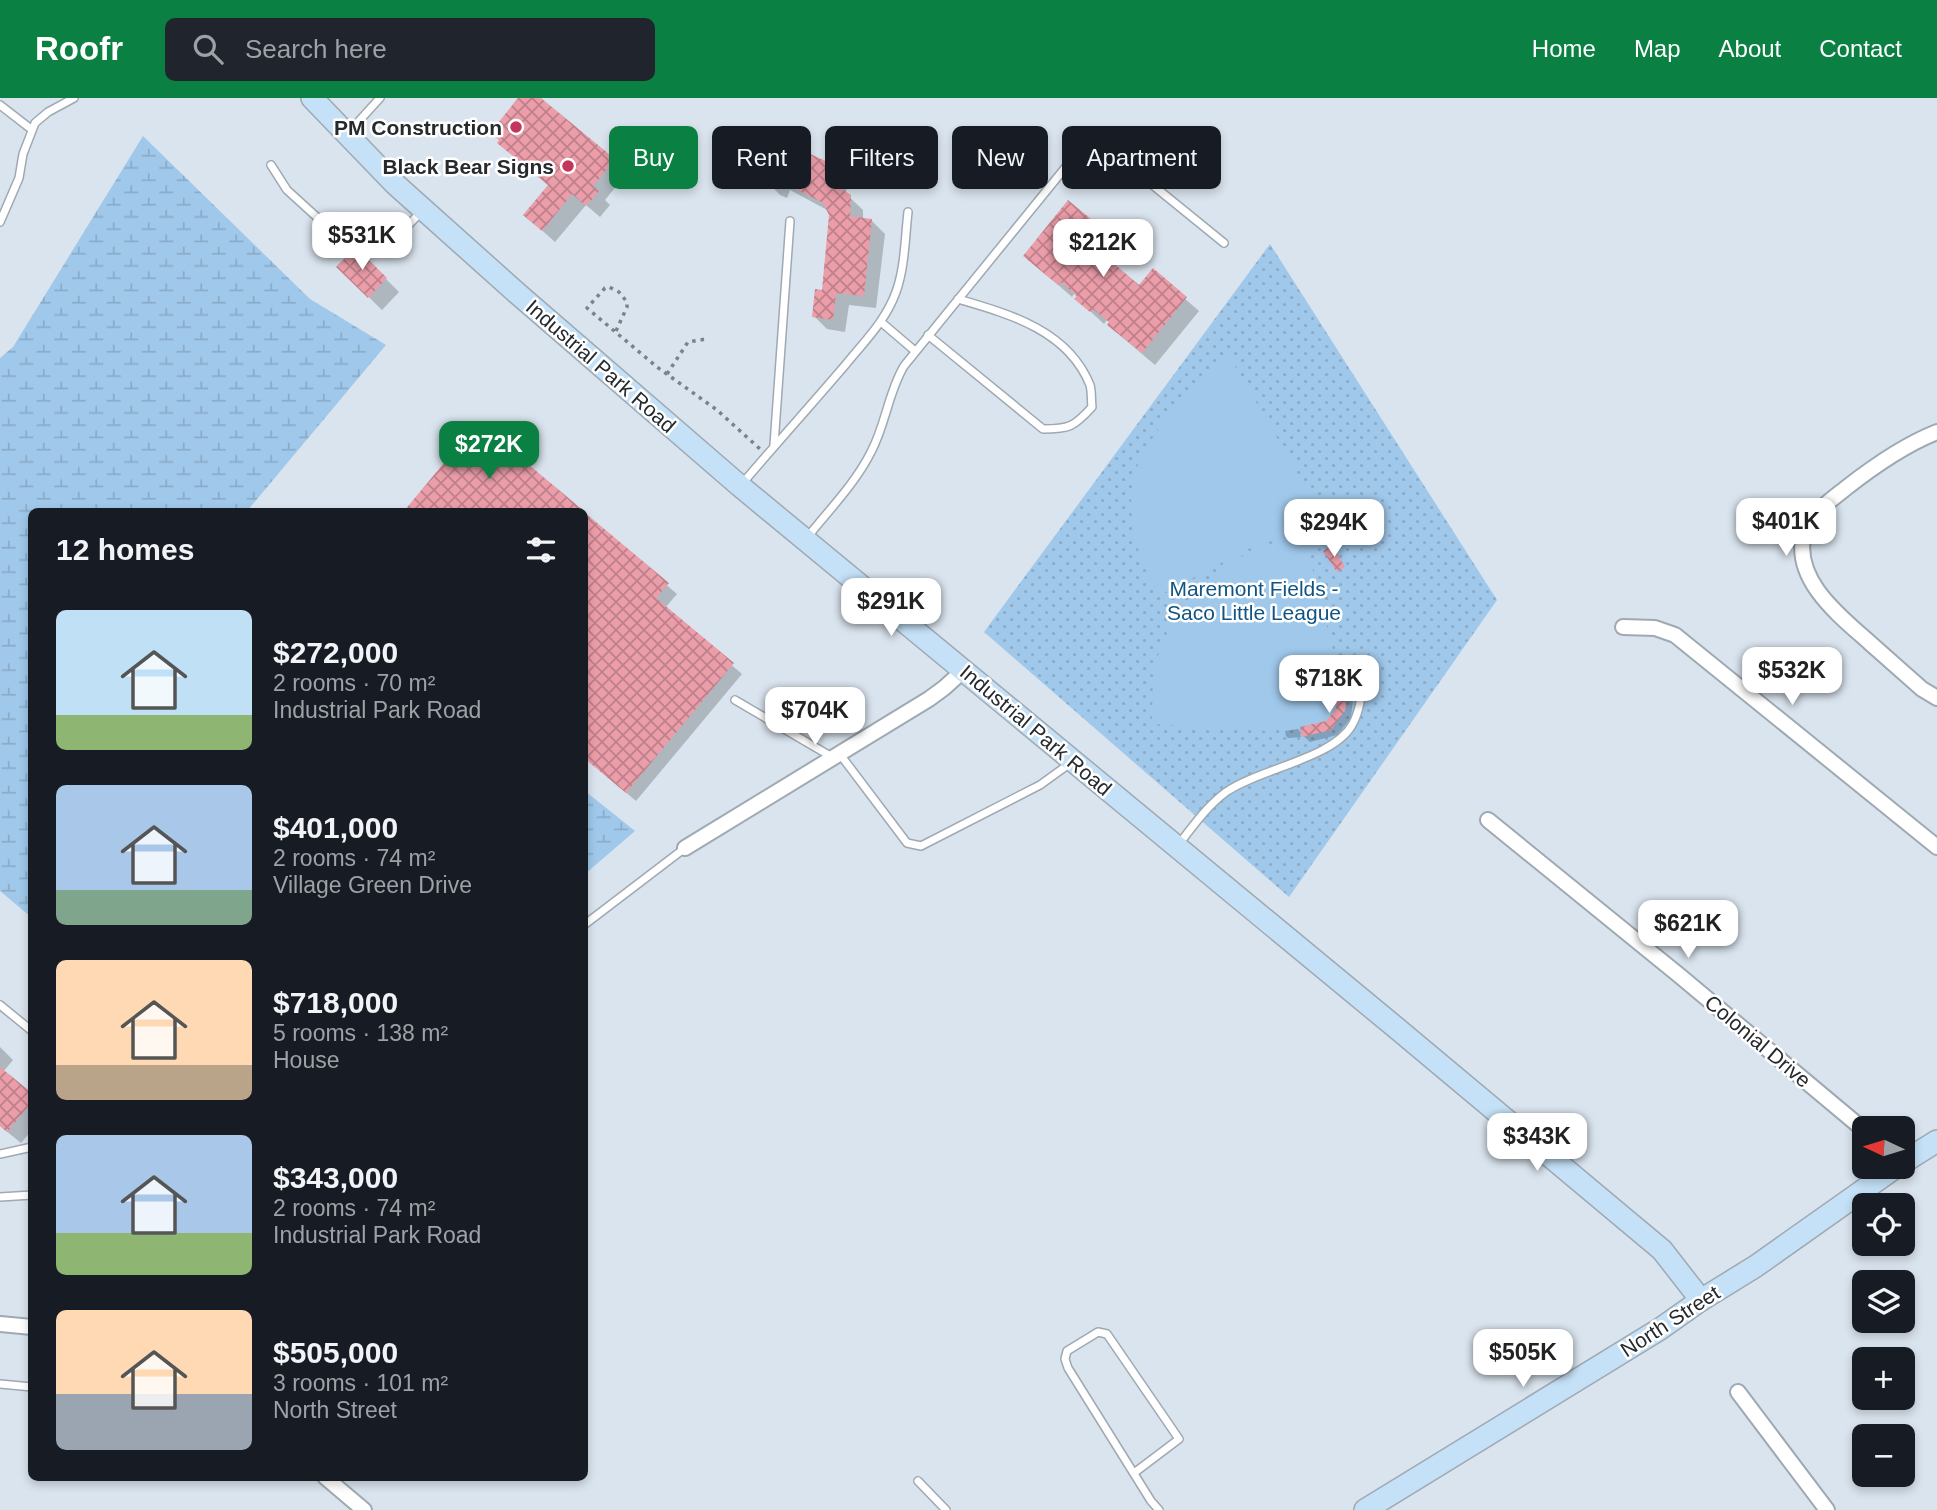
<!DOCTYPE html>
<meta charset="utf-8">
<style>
:root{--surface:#171b24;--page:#20242c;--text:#f1f3f6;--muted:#9ea1a6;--accent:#0b8043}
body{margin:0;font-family:Arial,sans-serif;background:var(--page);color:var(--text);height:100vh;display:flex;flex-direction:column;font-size:26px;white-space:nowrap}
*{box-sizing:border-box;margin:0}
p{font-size:23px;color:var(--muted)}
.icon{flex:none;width:38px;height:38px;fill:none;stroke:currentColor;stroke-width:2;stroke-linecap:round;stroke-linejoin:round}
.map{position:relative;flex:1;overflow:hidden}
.details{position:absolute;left:28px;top:410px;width:560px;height:973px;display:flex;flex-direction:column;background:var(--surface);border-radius:10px;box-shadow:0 4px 10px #0003}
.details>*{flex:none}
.top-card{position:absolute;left:609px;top:28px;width:665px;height:63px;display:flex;gap:14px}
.needle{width:46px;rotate:274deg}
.tools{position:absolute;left:1852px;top:1018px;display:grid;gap:14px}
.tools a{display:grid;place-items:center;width:63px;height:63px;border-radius:10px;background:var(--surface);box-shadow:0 4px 10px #0003;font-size:35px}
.price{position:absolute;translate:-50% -60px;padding:0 16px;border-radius:14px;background:#fff;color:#222;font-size:23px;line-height:46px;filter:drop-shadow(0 2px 4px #0008)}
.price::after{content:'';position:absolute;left:50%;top:42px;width:21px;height:16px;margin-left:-10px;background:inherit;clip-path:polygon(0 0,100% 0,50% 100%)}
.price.on{background:var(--accent);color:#fff}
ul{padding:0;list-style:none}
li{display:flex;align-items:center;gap:21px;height:175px;padding:0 28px}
li span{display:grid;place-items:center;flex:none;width:196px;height:140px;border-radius:10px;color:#555}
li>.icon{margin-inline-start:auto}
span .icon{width:84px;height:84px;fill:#fffc;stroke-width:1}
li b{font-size:30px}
h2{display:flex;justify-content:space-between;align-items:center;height:84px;padding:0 28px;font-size:30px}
.tag{padding:0 24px;border-radius:10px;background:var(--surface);box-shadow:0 4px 10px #0003;font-size:24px;line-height:63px}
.tag.on{background:var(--accent);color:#fff}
header{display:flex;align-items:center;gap:42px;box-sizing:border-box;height:98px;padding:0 35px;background:var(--accent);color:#fff}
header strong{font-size:33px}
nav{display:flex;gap:38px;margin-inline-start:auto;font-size:24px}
.search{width:490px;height:63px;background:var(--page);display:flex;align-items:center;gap:18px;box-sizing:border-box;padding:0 24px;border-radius:10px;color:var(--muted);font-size:26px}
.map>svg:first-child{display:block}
.grass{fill:url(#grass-dots)}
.wetland{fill:url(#wetland-marsh)}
.garden{fill:#a0c8ea}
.shadow{fill:#0003}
.building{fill:url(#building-cross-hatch)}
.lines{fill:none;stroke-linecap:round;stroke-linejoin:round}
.service-casing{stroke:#9fa9b2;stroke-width:10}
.minor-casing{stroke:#9fa9b2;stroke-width:18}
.secondary-casing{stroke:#9fa9b2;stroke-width:24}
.path{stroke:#7b8288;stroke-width:3.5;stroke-dasharray:3.5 5;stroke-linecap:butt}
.service{stroke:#fff;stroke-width:7}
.minor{stroke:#fff;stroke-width:14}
.secondary{stroke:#c4e1f7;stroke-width:21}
.poi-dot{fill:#c4355c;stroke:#fff;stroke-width:2.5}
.labels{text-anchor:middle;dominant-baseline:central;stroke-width:5;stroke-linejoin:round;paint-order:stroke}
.poi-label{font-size:21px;font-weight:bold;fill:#262a2d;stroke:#fff;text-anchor:end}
.street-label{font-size:21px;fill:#262a2d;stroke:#fff}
.park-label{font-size:21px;fill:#115482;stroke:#fff}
</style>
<header>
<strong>Roofr</strong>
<div class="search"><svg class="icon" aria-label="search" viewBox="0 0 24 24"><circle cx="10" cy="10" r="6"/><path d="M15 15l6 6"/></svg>Search here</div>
<nav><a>Home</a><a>Map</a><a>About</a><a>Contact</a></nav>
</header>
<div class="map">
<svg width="1937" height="1412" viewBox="0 0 1937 1412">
<defs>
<pattern id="grass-dots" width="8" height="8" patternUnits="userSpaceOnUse" patternTransform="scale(1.75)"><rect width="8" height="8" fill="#a0c8ea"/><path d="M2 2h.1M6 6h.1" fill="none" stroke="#8aacc9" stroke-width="1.8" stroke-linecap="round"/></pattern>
<pattern id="wetland-marsh" width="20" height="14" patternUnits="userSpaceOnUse" patternTransform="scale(1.75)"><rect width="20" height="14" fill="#a0c8ea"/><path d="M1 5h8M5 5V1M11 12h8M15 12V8" fill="none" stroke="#8aacc9"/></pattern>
<pattern id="building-cross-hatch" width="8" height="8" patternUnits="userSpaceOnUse" patternTransform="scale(1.75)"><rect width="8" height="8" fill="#eb9da9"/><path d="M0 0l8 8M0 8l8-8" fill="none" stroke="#be808a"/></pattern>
</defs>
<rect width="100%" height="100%" fill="#dae4ee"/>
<polygon class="grass" points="1270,146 1497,502 1289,799 984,534"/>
<g class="wetland">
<polygon points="143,38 310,201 386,247 247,413 32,413 31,819 0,793 0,260 13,249"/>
<polygon points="585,693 635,733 585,776 584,776"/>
</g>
<g class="garden">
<path d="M1228,256l73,125 7,6 11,18 -7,27 -20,4 -44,15 -86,45c-16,-17 -22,-35 -27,-58 -5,-21 -6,-49 2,-69 14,-37 61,-87 91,-113z"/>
<path d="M1297,441h8l29,115 3,27 2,2 -3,26 -10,12 -26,6 -33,4 -115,-7c1,-21 -1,-44 5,-65 14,-48 52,-90 98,-109 13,-6 28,-8 42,-11z"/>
</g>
<g class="shadow">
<polygon points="520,0 539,0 614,62 627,75 605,102 610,107 600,119 586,107 555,144 525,117 549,88 499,45"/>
<polygon points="753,61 837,71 850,84 845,95 863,112 863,122 872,123 885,136 876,210 849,207 845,234 827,231 814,218 823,194 830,117 829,113 790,92 787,100 780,97 756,72 758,66"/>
<polygon points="1069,104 1115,145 1103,159 1140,189 1153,173 1199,213 1155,267 1122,239 1109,227 1111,225 1107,222 1104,226 1077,201 1078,199 1074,196 1072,199 1025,158"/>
<polygon points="356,151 399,194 382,212 338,169"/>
<polygon points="584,416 677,496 665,510 742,576 636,703 584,659"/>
<polygon points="1343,569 1345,572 1346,587 1354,593 1351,620 1337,637 1310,644 1300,635 1301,639 1288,640 1286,638 1285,633 1298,631 1303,637 1327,625 1338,611 1341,585 1339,583 1338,570"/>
<polygon points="0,949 13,962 3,974 32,997 32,1032 21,1045 0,1028"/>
</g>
<g class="building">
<polygon points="518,0 541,0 615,61 593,88 599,93 586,108 572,96 542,133 523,117 548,87 497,45 499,42 490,35"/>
<polygon points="764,34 838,69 831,84 851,97 850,118 872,121 864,198 836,195 833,222 812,219 815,191 822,192 829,117 823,105 777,81 774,88 765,84 767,78 754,72 757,64 751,61"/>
<polygon points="1068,102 1103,131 1091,146 1139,187 1153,170 1187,199 1142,255 1107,227 1109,224 1093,211 1090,214 1074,201 1077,198 1061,184 1058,187 1023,158"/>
<polygon points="356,149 387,180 368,200 336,169"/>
<polygon points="478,324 584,413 404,413"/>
<polygon points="584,414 669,485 656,500 734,565 626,695 584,660"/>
<polygon points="1332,447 1345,469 1337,474 1323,453"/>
<polygon points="1339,585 1348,585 1345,613 1331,632 1302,639 1300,629 1326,623 1336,611"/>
<polygon points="0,969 32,995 32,1004 7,1034 0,1028"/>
</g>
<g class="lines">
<defs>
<g id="service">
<polyline points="0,7 31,31"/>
<polyline points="349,34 380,0"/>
<polyline points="271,67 287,92 342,142 380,151 386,150 421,114"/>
<polyline points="0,124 19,80 23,56 35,25 48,14 74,0"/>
<polyline points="881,224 915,253"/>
<path d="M928,237l115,94c26,0 31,-2 49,-22 -1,-7 0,-15 -2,-22 -22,-55 -81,-71 -132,-86"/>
<polyline points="774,347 790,123"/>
<path d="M741,387c35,-41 71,-81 106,-122 18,-22 39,-43 49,-71 9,-25 9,-54 12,-80"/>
<path d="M806,441c22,-28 49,-55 65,-87 15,-28 17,-59 33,-86l165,-203c17,-13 21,-17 43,-11l112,91"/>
<polyline points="735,602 832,659"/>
<polyline points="839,655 907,745 921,748 1040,687 1072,664"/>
<path d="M1179,746c15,-19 28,-38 47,-52 33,-23 108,-34 126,-67 10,-17 10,-39 12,-58"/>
<polyline points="584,827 685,750"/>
<polyline points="0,907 32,933"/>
<polyline points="0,1056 32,1049"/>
<polyline points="0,1099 32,1097"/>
<polyline points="0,1286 32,1289"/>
<polyline points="1134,1375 1179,1341 1107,1236 1098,1234 1067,1253 1065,1261 1068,1270 1151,1403 1159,1412"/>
<polyline points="918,1383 946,1412"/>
</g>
<g id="minor">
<path d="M1937,334c-33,13 -63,34 -91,56 -15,12 -37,27 -42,46 -12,46 37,83 66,109 17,15 35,31 52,46l15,9"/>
<polyline points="1623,529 1655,530 1675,537 1937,749"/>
<polyline points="1488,722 1680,878 1864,1032"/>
<polyline points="685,750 929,601 944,590 964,572"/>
<polyline points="0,1226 32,1229"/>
<polyline points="1738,1294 1827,1412"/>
<polyline points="325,1379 364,1412"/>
</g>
<g id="secondary">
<polyline points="312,0 395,86 518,196 740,388 1394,928 1662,1152 1701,1202"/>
<polyline points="1902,1065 1937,1043"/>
<polyline points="1365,1412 1660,1231 1701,1202 1756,1168 1896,1069"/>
</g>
</defs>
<use href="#service" class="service-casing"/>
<use href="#minor" class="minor-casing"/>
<use href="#secondary" class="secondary-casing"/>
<g class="path">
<polyline points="616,233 627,209 627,204 619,194 609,189 605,190 587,210 657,269 717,312 760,351"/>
<polyline points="667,276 688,244 706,241"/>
</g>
<use href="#service" class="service"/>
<use href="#minor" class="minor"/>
<use href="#secondary" class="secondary"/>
</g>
<g class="poi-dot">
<circle cx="516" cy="29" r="7"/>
<circle cx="568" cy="68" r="7"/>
</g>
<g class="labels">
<g class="poi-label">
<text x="502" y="29">PM Construction</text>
<text x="554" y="68">Black Bear Signs</text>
</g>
<g class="street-label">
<text transform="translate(601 268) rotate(41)">Industrial Park Road</text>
<text transform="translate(1036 632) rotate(40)">Industrial Park Road</text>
<text transform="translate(1758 943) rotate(40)">Colonial Drive</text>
<text transform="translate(1670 1223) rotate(-33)">North Street</text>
</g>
<g class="park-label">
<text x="1254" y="490">Maremont Fields -<tspan x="1254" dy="24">Saco Little League</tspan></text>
</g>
</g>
</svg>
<div class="tools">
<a><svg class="needle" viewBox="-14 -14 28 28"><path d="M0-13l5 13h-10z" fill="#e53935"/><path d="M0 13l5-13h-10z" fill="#9ea1a6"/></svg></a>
<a><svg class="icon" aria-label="locate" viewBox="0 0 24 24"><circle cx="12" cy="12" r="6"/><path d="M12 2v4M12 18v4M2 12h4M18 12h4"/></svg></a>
<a><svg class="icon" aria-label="layers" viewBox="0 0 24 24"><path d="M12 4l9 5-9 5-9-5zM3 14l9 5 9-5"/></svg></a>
<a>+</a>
<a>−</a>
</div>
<b class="price" style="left:362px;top:174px">$531K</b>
<b class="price" style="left:1103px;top:181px">$212K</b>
<b class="price on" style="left:489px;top:383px">$272K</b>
<b class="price" style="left:1786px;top:460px">$401K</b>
<b class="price" style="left:1334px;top:461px">$294K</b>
<b class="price" style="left:891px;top:540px">$291K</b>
<b class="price" style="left:1792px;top:609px">$532K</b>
<b class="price" style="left:1329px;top:617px">$718K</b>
<b class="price" style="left:815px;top:649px">$704K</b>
<b class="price" style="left:1688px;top:862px">$621K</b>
<b class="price" style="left:1537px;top:1075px">$343K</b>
<b class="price" style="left:1523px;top:1291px">$505K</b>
<div class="top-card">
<a class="tag on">Buy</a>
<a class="tag">Rent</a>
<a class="tag">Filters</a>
<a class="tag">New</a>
<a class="tag">Apartment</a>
</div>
<section class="details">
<h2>12 homes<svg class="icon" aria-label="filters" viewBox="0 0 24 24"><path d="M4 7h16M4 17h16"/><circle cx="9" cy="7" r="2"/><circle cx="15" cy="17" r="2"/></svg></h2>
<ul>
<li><span style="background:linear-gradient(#bfe0f5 75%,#8fb573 0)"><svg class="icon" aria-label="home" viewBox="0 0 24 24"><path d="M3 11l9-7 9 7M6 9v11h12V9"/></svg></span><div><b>$272,000</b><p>2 rooms · 70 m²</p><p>Industrial Park Road</p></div></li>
<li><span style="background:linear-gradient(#a9c7e8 75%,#7fa58c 0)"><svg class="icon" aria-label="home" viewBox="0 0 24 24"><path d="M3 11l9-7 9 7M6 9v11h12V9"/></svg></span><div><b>$401,000</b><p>2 rooms · 74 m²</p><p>Village Green Drive</p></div></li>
<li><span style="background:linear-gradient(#ffd9b3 75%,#b9a48a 0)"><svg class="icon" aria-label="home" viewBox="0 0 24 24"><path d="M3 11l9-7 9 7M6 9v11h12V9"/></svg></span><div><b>$718,000</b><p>5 rooms · 138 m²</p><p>House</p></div></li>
<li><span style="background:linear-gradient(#a9c7e8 70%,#8fb573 0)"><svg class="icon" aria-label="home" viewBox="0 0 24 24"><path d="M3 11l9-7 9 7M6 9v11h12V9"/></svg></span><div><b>$343,000</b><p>2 rooms · 74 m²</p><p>Industrial Park Road</p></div></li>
<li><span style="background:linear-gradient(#ffd9b3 60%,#9aa5b1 0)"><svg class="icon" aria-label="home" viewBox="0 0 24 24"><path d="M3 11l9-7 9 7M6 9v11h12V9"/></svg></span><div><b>$505,000</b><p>3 rooms · 101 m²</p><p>North Street</p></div></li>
</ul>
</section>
</div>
